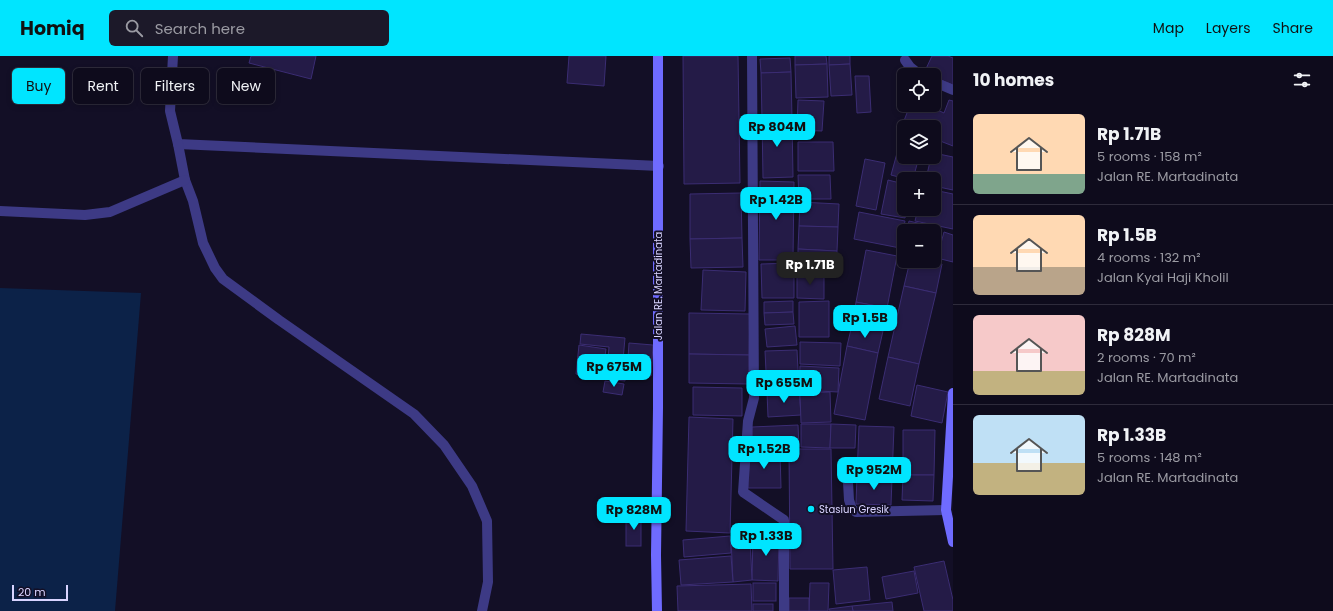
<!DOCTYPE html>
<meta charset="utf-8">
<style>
:root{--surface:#0e0b1c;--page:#1c1929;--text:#f1f3f6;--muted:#9b9ba3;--line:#2e2b3b;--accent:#00e5ff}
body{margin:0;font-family:Poppins,sans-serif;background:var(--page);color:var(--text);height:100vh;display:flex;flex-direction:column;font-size:15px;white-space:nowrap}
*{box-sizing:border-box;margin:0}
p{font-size:13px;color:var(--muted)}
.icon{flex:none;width:22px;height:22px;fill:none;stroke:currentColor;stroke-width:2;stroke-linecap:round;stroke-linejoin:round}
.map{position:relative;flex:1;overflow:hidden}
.drawer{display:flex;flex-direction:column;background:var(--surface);width:380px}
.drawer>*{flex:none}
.banner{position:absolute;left:12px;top:12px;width:380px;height:36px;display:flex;gap:8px}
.tools{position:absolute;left:897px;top:12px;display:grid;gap:8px}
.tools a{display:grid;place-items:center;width:44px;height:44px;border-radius:6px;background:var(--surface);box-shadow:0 2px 6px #0003,0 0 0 1px var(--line);font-size:20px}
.scale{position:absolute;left:12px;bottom:10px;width:56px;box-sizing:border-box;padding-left:4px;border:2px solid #d9d4ff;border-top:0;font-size:11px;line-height:14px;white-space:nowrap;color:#d9d4ff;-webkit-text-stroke:3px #130f26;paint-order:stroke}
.price{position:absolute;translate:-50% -34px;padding:0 9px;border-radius:8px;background:var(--accent);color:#111;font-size:13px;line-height:26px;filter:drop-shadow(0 1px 2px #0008)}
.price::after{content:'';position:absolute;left:50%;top:24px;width:12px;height:9px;margin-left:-6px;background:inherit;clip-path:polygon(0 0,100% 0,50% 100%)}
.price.active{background:#222;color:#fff}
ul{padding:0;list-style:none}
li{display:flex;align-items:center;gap:12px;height:100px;padding:0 20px}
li+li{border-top:1px solid var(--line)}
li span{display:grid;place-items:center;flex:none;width:112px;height:80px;border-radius:6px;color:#555}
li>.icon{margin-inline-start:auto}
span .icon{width:48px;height:48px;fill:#fffc;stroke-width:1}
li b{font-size:17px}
h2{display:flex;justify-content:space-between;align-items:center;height:48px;padding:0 20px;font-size:17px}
.pill{padding:0 14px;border-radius:6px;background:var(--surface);box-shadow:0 2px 6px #0003,0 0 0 1px var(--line);font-size:14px;line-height:36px}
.pill.active{background:var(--accent);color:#111}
header{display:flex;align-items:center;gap:24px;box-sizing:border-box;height:56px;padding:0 20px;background:var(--accent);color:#111}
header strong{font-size:19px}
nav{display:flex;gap:22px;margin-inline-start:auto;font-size:14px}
.search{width:280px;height:36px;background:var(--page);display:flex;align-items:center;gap:10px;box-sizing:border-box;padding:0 14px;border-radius:6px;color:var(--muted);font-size:15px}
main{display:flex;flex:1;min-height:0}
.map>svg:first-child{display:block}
.water{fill:#0c2248}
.building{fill:#241b47;stroke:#3b2d73}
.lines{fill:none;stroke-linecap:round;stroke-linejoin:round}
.service{stroke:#3d3a85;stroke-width:10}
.minor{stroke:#3d3a85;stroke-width:10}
.secondary{stroke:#6f6bff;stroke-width:10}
.poi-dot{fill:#00e5ff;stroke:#130f26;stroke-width:1.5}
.labels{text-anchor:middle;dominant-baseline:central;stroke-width:4;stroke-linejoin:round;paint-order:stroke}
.street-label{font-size:10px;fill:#d9d4ff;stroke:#130f26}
.poi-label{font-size:10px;fill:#d9d4ff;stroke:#130f26;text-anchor:start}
</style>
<header>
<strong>Homiq</strong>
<div class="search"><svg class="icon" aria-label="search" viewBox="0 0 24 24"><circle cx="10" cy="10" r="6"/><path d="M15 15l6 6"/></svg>Search here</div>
<nav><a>Map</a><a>Layers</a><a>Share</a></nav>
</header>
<main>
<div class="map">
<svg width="953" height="555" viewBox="0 0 953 555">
<rect width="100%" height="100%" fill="#130f26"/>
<polygon class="water" points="0,232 141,237 115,555 0,555"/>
<g class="building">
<polygon points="251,0 316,0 311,23 249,7"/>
<polygon points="569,0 606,0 604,30 567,27"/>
<polygon points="683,0 738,0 740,127 684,128"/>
<polygon points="795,0 826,0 827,8 795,9"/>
<polygon points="829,0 850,0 850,8 829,9"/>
<polygon points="932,0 948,0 953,2 953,29 934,21 934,19 924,17"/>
<polygon points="790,2 791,16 761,17 760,3"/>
<polygon points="827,8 828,41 796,42 795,9"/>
<polygon points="850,8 852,39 831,40 829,9"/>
<polygon points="791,16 792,63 762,63 761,17"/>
<polygon points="855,20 869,20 871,56 857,57"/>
<polygon points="798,44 824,45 822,75 797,74"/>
<polygon points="949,44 953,45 953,90 935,83 940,70 926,64 924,71 902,70 910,49 931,49 931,51 944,57"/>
<polygon points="762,63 792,63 793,121 763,122"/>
<polygon points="902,79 904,79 904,101 919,101 913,123 906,123 891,119"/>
<polygon points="798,86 833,86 834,115 798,115"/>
<polygon points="934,97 953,101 953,134 934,130 934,123 926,123 931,101 934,101"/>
<polygon points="865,103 885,107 876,154 856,150"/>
<polygon points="798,119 830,119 831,143 799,143"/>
<polygon points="888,124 904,128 904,153 907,153 905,162 881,158"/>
<polygon points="760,125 794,126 793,204 759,204"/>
<polygon points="934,134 953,138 953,173 915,165 918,153 934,153"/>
<polygon points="741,137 742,182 690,183 690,138"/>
<polygon points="800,146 839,148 838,171 799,170"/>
<polygon points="859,156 905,165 900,192 854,183"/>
<polygon points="909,165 940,172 934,201 934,175 907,175"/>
<polygon points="799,170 838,171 837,195 798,193"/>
<polygon points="944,176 953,179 953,206 937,202"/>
<polygon points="742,182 743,211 691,212 690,183"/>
<polygon points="798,193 837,195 837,214 798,213"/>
<polygon points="866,194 897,200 887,252 856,246"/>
<polygon points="910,205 928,205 942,208 936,237 904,230"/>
<polygon points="794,207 794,242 762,242 761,208"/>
<polygon points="703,214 746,216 745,255 701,254"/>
<polygon points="797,217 824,218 824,243 797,242"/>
<polygon points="904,230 936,237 919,308 888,301"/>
<polygon points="793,245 793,256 764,257 764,246"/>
<polygon points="829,245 829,281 799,281 799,246"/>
<polygon points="856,246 887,252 883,275 852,269"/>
<polygon points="793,256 794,268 765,269 764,257"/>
<polygon points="689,257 750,258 749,299 689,298"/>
<polygon points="852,269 883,275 878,297 847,290"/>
<polygon points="795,270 797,289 767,291 765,273"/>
<polygon points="581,278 625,282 623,304 608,303 609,291 580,288"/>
<polygon points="800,286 841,287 840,310 800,308"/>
<polygon points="629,287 653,289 651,320 627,318"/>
<polygon points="579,289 606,293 602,322 576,318"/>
<polygon points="847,290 878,297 865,364 834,358"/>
<polygon points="797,294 799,334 767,336 765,295"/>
<polygon points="689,298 749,299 749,328 689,327"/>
<polygon points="888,301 919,308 910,350 879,343"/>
<polygon points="607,305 626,307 625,325 606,323"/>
<polygon points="800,310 839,312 838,336 799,334"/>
<polygon points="605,325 624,328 622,339 603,336"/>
<polygon points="917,329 948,336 942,367 911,360"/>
<polygon points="693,331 742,332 742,360 693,359"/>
<polygon points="799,334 801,359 768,361 767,336"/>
<polygon points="830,336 831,366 801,367 800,337"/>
<polygon points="689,361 733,363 730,477 686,475"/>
<polygon points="801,368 831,368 830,392 801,391"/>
<polygon points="831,368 856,369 855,392 830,392"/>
<polygon points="798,369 799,391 753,394 752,371"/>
<polygon points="859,370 894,371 892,422 857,420"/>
<polygon points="903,374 935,374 934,419 903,419"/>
<polygon points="789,393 831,393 833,513 790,513"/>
<polygon points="747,396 780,396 781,432 748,432"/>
<polygon points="903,419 934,419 933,445 902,444"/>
<polygon points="857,420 892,422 891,449 856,448"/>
<rect x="626" y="460" width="15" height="30"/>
<polygon points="753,478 779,478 778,525 752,524"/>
<polygon points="730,480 731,497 684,501 683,484"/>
<polygon points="750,482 752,524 733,526 731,483"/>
<polygon points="731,500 733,526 681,529 679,504"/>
<polygon points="944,505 953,544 953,555 924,555 914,511"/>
<polygon points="867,511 870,544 836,548 833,514"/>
<polygon points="914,515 918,537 886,543 882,521"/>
<rect x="753" y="527" width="23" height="18"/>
<polygon points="810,527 829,527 828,555 809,555"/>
<polygon points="751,528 752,555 678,555 677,530"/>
<rect x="789" y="542" width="20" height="13"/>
<polygon points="892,546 893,555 853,555 852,550"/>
<rect x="753" y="548" width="20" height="7"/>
<polygon points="852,550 853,555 830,555 829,553"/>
</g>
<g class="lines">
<g class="service">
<polyline points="173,0 170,55 178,88 659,110"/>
<polyline points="905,4 910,11 920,19"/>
<polyline points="934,26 953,34"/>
<polyline points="178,88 185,124 193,145 203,187 215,212 223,223 279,264 414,358 444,389 472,430 487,465 488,526 482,555"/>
<polyline points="0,155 85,159 110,156 185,124"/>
<polyline points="847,409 849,444 852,453 856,456 946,454"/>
</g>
<polyline class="minor" points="752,0 754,342 748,365 743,436 784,464 784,555"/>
<g class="secondary">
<polyline points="953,337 946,454 953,486"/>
<polyline points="657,555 656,499 658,352 658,0"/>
</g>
</g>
<circle class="poi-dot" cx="811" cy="453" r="4"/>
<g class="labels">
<g class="street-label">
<text transform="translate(658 230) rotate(-90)">Jalan RE. Martadinata</text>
</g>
<g class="poi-label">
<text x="819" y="453">Stasiun Gresik</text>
</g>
</g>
</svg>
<div class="tools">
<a><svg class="icon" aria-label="locate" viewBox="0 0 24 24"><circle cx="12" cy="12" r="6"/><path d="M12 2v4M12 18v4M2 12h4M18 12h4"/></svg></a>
<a><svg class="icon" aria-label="layers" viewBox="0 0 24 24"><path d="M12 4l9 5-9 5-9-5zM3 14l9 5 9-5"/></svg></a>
<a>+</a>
<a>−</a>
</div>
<div class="scale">20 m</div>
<b class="price" style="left:777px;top:92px">Rp 804M</b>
<b class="price" style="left:776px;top:165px">Rp 1.42B</b>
<b class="price active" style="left:810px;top:230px">Rp 1.71B</b>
<b class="price" style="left:865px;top:283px">Rp 1.5B</b>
<b class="price" style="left:614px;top:332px">Rp 675M</b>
<b class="price" style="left:784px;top:348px">Rp 655M</b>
<b class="price" style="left:764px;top:414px">Rp 1.52B</b>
<b class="price" style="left:874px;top:435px">Rp 952M</b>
<b class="price" style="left:634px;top:475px">Rp 828M</b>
<b class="price" style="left:766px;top:501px">Rp 1.33B</b>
<div class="banner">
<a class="pill active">Buy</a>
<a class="pill">Rent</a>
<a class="pill">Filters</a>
<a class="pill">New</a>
</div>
</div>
<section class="drawer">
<h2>10 homes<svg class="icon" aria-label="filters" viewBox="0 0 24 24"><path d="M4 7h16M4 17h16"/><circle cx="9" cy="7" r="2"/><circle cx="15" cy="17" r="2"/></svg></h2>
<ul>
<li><span style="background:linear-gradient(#ffd9b3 75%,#7fa58c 0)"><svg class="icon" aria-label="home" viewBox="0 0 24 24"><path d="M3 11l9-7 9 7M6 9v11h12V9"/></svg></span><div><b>Rp 1.71B</b><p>5 rooms · 158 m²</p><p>Jalan RE. Martadinata</p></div></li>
<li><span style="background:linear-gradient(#ffd9b3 65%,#b9a48a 0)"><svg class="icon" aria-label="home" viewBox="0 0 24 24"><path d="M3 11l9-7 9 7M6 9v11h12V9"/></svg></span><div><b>Rp 1.5B</b><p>4 rooms · 132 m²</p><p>Jalan Kyai Haji Kholil</p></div></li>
<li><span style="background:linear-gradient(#f6c9c9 70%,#c2b280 0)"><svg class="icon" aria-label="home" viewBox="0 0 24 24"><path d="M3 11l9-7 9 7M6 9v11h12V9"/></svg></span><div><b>Rp 828M</b><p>2 rooms · 70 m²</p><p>Jalan RE. Martadinata</p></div></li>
<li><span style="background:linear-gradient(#bfe0f5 60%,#c2b280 0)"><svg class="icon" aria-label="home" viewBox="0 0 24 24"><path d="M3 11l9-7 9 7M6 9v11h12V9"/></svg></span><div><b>Rp 1.33B</b><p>5 rooms · 148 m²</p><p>Jalan RE. Martadinata</p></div></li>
</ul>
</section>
</main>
